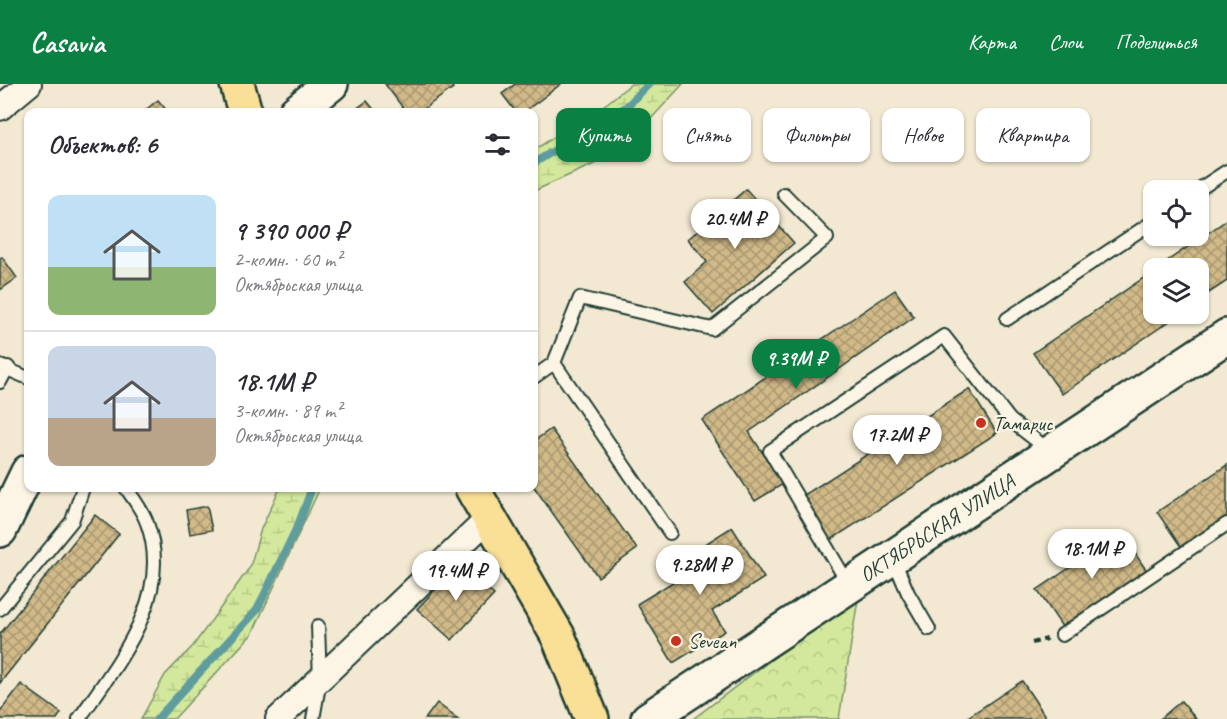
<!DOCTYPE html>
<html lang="ru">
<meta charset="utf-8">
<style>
:root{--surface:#fff;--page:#f2f2f3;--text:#2b2b33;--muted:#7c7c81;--line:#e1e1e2;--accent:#0b8043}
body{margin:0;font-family:Caveat,sans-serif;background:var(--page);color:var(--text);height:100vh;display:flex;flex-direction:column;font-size:22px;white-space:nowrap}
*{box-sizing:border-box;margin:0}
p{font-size:20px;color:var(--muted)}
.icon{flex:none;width:33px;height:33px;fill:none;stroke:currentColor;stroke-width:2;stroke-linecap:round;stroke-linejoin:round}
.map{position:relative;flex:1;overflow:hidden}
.panel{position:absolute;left:24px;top:24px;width:514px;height:384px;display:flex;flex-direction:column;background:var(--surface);border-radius:12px;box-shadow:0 2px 4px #0004}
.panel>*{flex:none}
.top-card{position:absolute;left:556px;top:24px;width:570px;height:54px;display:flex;gap:12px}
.tools{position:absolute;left:1143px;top:96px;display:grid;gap:12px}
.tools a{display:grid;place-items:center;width:66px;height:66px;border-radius:12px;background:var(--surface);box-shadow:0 2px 4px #0004;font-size:30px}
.price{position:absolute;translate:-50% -51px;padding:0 14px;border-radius:21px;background:#fff;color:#222;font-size:20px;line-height:39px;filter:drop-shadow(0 2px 3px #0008)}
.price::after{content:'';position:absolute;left:50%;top:36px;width:18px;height:14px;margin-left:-9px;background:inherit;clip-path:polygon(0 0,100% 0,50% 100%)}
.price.selected{background:var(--accent);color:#fff}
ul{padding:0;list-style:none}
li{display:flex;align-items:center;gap:18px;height:150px;padding:0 24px}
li+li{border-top:2px solid var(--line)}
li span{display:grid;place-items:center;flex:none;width:168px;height:120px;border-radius:12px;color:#555}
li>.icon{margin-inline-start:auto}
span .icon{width:72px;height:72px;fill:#fffc;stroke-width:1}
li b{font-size:26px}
h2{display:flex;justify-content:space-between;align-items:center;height:72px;padding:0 24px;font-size:26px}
.tag{padding:0 21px;border-radius:12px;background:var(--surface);box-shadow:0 2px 4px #0004;font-size:21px;line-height:54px}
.tag.selected{background:var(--accent);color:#fff}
header{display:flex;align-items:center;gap:36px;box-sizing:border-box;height:84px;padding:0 30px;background:var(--accent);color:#fff}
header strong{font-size:28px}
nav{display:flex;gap:33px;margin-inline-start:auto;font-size:21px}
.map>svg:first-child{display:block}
.wetland{fill:url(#wetland-marsh);stroke:#799268;stroke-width:1.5}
.park{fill:url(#park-crowns);stroke:#799268;stroke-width:1.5}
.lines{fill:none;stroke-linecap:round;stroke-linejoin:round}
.stream{stroke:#5f9c9e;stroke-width:8}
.building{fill:url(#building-cross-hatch);stroke:#1f3d34;stroke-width:1.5}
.lane-casing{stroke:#1f3d34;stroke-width:16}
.street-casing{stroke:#1f3d34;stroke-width:28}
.secondary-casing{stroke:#1f3d34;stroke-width:38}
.primary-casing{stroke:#1f3d34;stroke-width:38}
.path{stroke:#1f3d34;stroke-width:4;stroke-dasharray:6 4.5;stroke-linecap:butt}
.lane{stroke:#fcf5e5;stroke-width:12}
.street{stroke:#fcf5e5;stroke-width:24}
.secondary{stroke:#fcf5e5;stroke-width:33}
.primary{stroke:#fadf96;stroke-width:33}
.poi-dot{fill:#c8321e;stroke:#fcf5e5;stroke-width:2}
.labels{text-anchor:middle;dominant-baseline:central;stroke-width:4.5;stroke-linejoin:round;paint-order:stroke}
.poi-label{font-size:21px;fill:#1f3d34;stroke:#fcf5e5;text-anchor:start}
.street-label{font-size:21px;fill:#1f3d34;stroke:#fcf5e5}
</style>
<header>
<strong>Casavia</strong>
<nav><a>Карта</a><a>Слои</a><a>Поделиться</a></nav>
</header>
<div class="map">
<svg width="1227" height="635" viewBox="0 0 1227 635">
<defs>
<pattern id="wetland-marsh" width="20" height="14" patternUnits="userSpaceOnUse" patternTransform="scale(1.5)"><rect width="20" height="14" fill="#d3e89c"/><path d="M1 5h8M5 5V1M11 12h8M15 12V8" fill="none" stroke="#b5c887"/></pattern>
<pattern id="park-crowns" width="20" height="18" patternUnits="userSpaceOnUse" patternTransform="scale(1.5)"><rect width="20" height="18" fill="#d3e89c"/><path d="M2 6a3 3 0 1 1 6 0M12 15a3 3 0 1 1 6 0" fill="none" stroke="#b5c887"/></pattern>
<pattern id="building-cross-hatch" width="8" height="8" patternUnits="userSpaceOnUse" patternTransform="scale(1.5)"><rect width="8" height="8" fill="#d1b988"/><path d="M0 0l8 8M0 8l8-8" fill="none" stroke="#a99870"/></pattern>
</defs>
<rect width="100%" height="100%" fill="#f3e9d2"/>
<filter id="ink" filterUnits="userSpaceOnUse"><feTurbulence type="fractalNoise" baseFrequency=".0167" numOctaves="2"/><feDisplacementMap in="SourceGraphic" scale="12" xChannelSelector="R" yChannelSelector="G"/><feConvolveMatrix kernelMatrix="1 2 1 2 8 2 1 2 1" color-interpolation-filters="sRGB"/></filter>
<g filter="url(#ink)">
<g class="wetland">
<polygon points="631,0 683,0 649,37 594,80 534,107 534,66 606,20"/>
<polygon points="280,404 320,404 252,550 174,635 141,635 165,591 193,562 250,483 261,445"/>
</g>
<polygon class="park" points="859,509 839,635 693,635"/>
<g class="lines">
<g class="stream">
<polyline points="534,79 626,23 649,0"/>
<polyline points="157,635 257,526 299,439 312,404"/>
</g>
</g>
<g class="building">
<polygon points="385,0 450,0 453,4 419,28 406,28"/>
<polygon points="515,0 561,0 524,28 516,28 502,10"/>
<polygon points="158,16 168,28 143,28"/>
<polygon points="367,17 376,28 352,28"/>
<polygon points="746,105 794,159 713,230 685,198 707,178 688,155"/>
<polygon points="1227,136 1227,197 1198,216 1198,184 1157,184"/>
<polygon points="2,173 17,194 0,206 0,174"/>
<polygon points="1154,187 1154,230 1180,230 1062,310 1033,269"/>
<polygon points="895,206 914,233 749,348 783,400 755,417 702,336"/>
<polygon points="969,305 997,349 826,459 798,415"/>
<polygon points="551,345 637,465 598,493 534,403 534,357"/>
<polygon points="1227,381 1227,442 1186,470 1157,428"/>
<polygon points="207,422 212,446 190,450 186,426"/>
<polygon points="95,431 119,450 0,599 0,550"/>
<polygon points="732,443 764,494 712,527 725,547 673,579 637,520 707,477 699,464"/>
<polygon points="1121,449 1147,487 1063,544 1037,506"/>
<polygon points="460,479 494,511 452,556 417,525"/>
<polygon points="1022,597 1047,635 965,635"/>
<polygon points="21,600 61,629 57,635 0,635 0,628"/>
<polygon points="1181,617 1196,635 1160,635"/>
<polygon points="437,619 458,635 425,635"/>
</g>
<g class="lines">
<defs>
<g id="lane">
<polyline points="1198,106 1227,87"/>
<polyline points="1007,235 1154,137"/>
<polyline points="554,279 580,214 712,245 827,154 784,110"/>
<polyline points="0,282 28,294"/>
<polyline points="534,293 554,279 670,449"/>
<polyline points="0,298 8,283"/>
<polyline points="893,474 908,509 929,545"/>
<polyline points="849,501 770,367 944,252 1010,336 1051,368"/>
<polyline points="0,525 72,437 83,404"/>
<polyline points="1062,551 1227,440"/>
<path d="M79,635c39,-57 95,-123 68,-196 -4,-12 -14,-25 -21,-35"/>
<polyline points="313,635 320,596 318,542"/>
</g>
<g id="street">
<polyline points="0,24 29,0"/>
<polyline points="278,635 489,434"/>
</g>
<g id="secondary">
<polyline points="296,28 331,0"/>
<polyline points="0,446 28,388"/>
<polyline points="648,635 1227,252"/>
</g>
<g id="primary">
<polyline points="237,0 245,28"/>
<polyline points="472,404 558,552 592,635"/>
</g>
</defs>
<use href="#lane" class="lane-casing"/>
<use href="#street" class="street-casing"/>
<use href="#secondary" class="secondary-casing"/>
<use href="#primary" class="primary-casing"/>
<polyline class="path" points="1032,559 1047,555"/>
<use href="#lane" class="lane"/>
<use href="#street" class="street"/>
<use href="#secondary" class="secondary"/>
<use href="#primary" class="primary"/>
</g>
</g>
<g class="poi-dot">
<circle cx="981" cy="339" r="6"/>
<circle cx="676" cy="557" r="6"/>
</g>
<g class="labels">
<g class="poi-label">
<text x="993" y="339">Тамарис</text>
<text x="688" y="557">Sevean</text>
</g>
<g class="street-label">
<text transform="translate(937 444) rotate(-33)">ОКТЯБРЬСКАЯ УЛИЦА</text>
</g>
</g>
</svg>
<div class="tools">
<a><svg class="icon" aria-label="locate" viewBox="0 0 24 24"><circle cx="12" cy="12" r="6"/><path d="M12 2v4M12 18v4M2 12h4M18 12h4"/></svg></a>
<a><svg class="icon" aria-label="layers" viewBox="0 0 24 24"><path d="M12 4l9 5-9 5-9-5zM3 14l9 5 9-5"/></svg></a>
</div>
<b class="price" style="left:735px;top:166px">20.4M ₽</b>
<b class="price selected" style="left:796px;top:306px">9.39M ₽</b>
<b class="price" style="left:897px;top:382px">17.2M ₽</b>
<b class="price" style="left:1092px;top:496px">18.1M ₽</b>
<b class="price" style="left:700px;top:512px">9.28M ₽</b>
<b class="price" style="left:456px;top:518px">19.4M ₽</b>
<div class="top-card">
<a class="tag selected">Купить</a>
<a class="tag">Снять</a>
<a class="tag">Фильтры</a>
<a class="tag">Новое</a>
<a class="tag">Квартира</a>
</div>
<section class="panel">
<h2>Объектов: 6<svg class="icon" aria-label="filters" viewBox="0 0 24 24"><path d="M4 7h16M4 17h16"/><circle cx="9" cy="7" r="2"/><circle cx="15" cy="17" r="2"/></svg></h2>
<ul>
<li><span style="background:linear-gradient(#bfe0f5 60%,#8fb573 0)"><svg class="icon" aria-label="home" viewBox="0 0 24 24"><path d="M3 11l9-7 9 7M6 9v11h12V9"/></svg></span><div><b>9 390 000 ₽</b><p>2-комн. · 60 m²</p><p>Октябрьская улица</p></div></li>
<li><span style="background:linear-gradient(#c9d6e8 60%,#b9a48a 0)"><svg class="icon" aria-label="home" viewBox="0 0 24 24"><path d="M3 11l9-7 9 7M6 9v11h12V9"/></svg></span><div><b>18.1M ₽</b><p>3-комн. · 89 m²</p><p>Октябрьская улица</p></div></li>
</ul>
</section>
</div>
